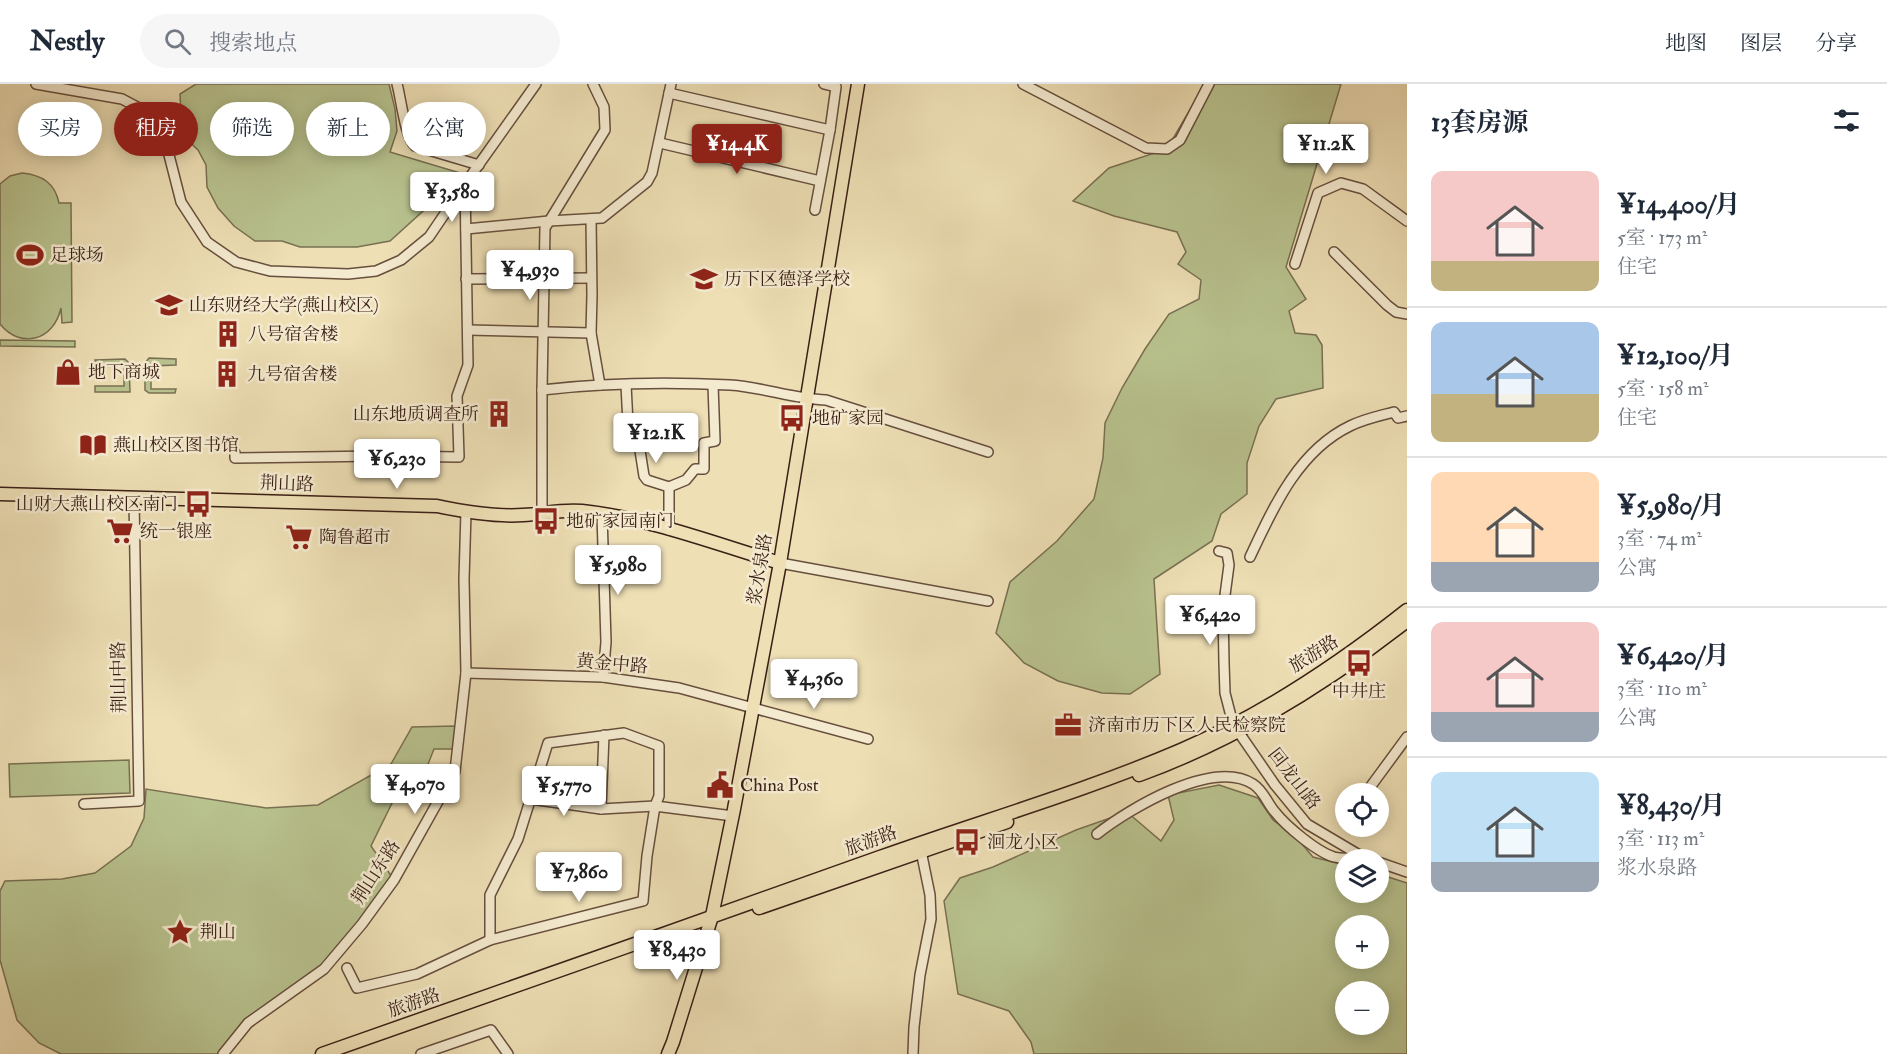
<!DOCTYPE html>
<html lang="zh">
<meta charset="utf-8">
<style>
:root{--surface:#fff;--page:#f6f6f7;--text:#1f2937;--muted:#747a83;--line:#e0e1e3;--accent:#8f2418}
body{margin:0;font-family:"IM FELL Double Pica","Noto Serif SC",serif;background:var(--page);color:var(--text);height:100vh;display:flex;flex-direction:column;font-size:22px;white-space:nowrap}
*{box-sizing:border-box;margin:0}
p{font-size:20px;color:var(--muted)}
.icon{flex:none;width:33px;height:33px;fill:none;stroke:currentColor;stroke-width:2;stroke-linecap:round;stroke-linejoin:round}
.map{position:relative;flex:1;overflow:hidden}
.panel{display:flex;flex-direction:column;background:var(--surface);width:480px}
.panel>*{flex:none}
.banner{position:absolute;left:18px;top:18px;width:570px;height:54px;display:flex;gap:12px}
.controls{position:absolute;left:1335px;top:699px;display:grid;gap:12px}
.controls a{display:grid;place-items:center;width:54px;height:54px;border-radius:50%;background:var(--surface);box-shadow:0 3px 15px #0003;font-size:30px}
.price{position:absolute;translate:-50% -51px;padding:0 14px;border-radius:6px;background:#fff;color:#222;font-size:20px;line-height:39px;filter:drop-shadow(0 2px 3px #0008)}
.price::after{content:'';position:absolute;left:50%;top:36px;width:18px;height:14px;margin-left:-9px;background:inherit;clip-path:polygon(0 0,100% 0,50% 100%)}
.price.selected{background:var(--accent);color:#fff}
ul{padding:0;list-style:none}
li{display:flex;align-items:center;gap:18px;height:150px;padding:0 24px}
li+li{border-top:2px solid var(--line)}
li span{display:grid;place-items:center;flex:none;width:168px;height:120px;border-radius:12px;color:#555}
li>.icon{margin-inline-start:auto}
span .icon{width:72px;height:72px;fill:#fffc;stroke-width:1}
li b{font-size:26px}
h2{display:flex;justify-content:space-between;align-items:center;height:72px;padding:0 24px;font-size:26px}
.tag{padding:0 21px;border-radius:27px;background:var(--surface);box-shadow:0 3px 15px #0003;font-size:21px;line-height:54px}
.tag.selected{background:var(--accent);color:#fff}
header{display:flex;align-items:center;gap:36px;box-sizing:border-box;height:84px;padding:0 30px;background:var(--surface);border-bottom:2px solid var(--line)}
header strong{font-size:28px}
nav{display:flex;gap:33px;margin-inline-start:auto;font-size:21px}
.search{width:420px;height:54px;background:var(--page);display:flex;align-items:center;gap:15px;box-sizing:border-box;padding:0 21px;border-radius:33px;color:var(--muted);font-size:22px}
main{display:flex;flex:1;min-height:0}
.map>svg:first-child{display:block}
.green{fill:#b8c28e;stroke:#797052;stroke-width:1.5;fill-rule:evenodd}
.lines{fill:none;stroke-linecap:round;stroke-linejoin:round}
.minor-casing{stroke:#674f3e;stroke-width:12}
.major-casing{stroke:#3a1f16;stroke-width:15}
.minor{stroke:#f4eacf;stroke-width:9}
.major{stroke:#eedfb5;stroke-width:12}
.labels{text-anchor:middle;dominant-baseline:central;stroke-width:5;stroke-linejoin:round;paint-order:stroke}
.poi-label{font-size:18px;fill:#3a1f16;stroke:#f4eacf;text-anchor:start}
.street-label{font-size:18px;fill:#3a1f16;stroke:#f4eacf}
</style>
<header>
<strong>Nestly</strong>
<div class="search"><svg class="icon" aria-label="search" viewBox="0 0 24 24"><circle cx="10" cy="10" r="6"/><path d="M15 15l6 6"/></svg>搜索地点</div>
<nav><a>地图</a><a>图层</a><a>分享</a></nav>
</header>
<main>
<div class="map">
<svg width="1407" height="970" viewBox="0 0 1407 970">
<rect width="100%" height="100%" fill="#eedfb5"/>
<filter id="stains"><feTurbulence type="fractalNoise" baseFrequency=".00333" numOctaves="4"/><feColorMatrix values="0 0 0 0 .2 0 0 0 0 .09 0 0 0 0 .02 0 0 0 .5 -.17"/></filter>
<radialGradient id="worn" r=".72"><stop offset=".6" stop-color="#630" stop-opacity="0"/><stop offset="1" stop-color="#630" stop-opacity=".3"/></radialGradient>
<g class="green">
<polygon points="196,0 389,0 395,25 397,47 390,68 460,89 455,98 390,157 357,163 300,163 282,157 255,157 234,142 218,124 207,103 206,81 198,66 182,51 180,10"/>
<polygon points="1205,0 1341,0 1286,183 1306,215 1289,227 1295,249 1316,251 1322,261 1323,304 1276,315 1259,342 1247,379 1247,410 1221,430 1212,457 1154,495 1160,590 1130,610 1102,609 1058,597 1024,579 996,549 1010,498 1057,457 1094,415 1103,374 1105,339 1122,304 1145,265 1169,230 1199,215 1201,196 1178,180 1186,168 1177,148 1114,132 1073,117 1109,84 1167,65"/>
<path d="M22,89c20,2 33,10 37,30h12l1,119 -10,1 -1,-15c-7,32 -40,42 -61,16v-140l10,-8z"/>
<polygon points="0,256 75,257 75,263 0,262"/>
<polygon points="149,274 176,275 176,281 151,282 151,305 176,305 175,309 149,309 145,306 145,279"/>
<polygon points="125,275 129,279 130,308 95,308 95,302 124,302 124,282 96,283 95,276"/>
<polygon points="455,642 454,665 434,665 415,713 395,713 371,762 394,796 324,885 248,939 223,970 61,970 39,959 17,936 0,876 0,807 5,797 62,795 95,789 131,762 144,734 146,705 266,724 318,721 391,680 412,643"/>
<polygon points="129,676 130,709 10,713 9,680"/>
<path d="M1219,701l39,13 15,22 23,17 17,20 32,8 1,27h32l1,-18 28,9v171h-373l-3,-12 -22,-31 -51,-17 -14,-93 16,-23 33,-11 83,-37 51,-18 34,29 13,-21 -6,-25zM1346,842h32v32h-32zM1346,908h32v32h-32z"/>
</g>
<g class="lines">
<defs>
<g id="minor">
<polyline points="36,0 122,15 141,25 154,41 169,71 181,118 207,158 236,178 270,187 348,190 376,187 401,176 429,153 465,100"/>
<path d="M397,0c4,14 8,54 18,62l64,19"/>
<polyline points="824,0 836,3 830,46"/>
<polyline points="1023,0 1146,64 1167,65 1180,56 1209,0"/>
<polyline points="669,9 830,46 815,126"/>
<polyline points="660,59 820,97"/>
<polyline points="591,135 592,211 591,249 600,301"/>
<polyline points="466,145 549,137 602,134 647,98 652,89 671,0"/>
<polyline points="1334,168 1387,221 1396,228 1407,230"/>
<polyline points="1295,180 1318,109 1341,99 1363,105 1407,137"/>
<polyline points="466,195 591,194"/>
<polyline points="468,246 591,249"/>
<polyline points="626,301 629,359 639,360 644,392 647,396 669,403"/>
<polyline points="542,306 545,144 605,46 604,23 593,0"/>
<polyline points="235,369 235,374 380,372 459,373 457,312 468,281 465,100 536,0"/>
<path d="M542,428v-122c61,-7 126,-8 188,-5 33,2 63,14 96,15l162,52"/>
<polyline points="602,431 606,558 603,593"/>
<polyline points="669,446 669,403 686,396 695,385 704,385 704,359 715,357 713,301"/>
<polyline points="1219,467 1227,469 1229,481 1223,526 1224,579 1225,609 1233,640 1275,701 1307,740 1361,772 1371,776"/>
<path d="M1250,473c23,-49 48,-106 100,-131 14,-7 29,-10 44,-14l4,6 9,-2"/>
<polyline points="780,479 988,517"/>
<polyline points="466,589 603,593 679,604 868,655"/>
<polyline points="1371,702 1407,653"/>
<polyline points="531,715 601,725"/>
<polyline points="84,720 139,717 134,414"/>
<path d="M1097,750c32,-25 116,-76 156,-50 11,7 14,19 22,28 11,14 42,40 59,45 8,2 19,1 27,-1"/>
<polyline points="1378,778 1407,788"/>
<polyline points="490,856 490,811 518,755 548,659 624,649 659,662 659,712 655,722 601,725 604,651"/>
<polyline points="347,884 357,904 417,890 490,856 643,817 647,772 655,722 733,732"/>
<polyline points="223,970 248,939 324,885 362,840 394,796 455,687 466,589 464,495 466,428"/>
<polyline points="421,970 491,946 508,970"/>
<polyline points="913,970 914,943 920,891 931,835 930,811 920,762"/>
</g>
<g id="major">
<path d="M0,410l437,12c28,6 57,11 86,9 20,-1 38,-6 59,-4 67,7 134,33 198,52"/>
<path d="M1139,691c97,-35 186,-90 268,-154"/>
<polyline points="759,824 1007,738"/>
<path d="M322,970c187,-65 372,-131 558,-197 101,-36 203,-65 301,-107 79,-34 159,-87 226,-140"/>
<polyline points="668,970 673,958 712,832 734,725 780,479 858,0"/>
</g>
</defs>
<use href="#minor" class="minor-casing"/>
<use href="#major" class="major-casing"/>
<use href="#minor" class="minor"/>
<use href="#major" class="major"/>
</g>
<defs>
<symbol id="stadium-bare" viewBox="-9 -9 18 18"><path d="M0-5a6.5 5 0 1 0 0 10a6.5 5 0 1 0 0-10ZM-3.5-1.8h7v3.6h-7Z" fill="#8f2418" stroke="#f4eacf" stroke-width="2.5" paint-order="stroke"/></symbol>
<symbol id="school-bare" viewBox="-9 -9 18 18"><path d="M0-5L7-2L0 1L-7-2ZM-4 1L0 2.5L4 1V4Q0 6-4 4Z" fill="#8f2418" stroke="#f4eacf" stroke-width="2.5" paint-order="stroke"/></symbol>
<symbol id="university-bare" viewBox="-9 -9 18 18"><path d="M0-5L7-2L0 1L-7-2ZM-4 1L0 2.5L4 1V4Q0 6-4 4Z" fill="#8f2418" stroke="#f4eacf" stroke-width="2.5" paint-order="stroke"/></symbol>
<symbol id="building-bare" viewBox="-9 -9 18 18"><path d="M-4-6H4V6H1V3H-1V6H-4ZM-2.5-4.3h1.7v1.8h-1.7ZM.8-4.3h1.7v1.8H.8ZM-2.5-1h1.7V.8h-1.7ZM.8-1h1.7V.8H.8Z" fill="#8f2418" stroke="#f4eacf" stroke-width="2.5" paint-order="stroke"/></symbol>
<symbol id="shop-bare" viewBox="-9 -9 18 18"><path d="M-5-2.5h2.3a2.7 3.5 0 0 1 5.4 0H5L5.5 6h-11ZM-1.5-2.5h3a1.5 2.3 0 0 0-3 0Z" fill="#8f2418" stroke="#f4eacf" stroke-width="2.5" paint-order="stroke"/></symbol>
<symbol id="bus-bare" viewBox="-9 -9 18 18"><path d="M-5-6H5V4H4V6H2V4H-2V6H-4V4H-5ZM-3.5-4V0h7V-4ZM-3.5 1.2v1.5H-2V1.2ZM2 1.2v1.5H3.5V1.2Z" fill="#8f2418" stroke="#f4eacf" stroke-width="2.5" paint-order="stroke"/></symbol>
<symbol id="library-bare" viewBox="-9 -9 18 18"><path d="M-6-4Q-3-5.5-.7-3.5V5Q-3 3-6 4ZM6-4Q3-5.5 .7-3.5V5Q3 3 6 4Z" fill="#8f2418" stroke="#f4eacf" stroke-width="2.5" paint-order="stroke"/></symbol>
<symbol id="supermarket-bare" viewBox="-9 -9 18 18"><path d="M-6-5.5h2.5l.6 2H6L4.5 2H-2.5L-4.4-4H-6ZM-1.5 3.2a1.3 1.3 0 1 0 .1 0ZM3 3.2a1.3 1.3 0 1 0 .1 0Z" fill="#8f2418" stroke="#f4eacf" stroke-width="2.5" paint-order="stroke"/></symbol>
<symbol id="office-bare" viewBox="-9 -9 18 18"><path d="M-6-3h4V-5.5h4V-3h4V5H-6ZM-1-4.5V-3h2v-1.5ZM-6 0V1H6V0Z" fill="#8f2418" stroke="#f4eacf" stroke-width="2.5" paint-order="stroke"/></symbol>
<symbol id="civic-bare" viewBox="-9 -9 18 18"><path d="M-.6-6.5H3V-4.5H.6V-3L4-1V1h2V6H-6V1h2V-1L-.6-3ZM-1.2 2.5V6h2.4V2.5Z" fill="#8f2418" stroke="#f4eacf" stroke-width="2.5" paint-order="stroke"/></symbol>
<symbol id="sight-bare" viewBox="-9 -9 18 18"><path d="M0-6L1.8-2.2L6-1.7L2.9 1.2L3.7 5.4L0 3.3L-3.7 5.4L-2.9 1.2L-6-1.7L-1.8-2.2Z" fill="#8f2418" stroke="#f4eacf" stroke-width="2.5" paint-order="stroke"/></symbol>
</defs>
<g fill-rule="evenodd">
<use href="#stadium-bare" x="11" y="152" width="38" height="38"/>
<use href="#school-bare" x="685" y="176" width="38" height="38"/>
<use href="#university-bare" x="150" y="202" width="38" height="38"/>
<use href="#building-bare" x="209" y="231" width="38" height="38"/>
<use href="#shop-bare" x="49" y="269" width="38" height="38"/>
<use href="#building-bare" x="208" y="271" width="38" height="38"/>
<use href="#building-bare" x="480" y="311" width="38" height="38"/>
<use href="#bus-bare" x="773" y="315" width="38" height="38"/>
<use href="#library-bare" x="74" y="342" width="38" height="38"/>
<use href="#bus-bare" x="179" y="401" width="38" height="38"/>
<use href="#bus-bare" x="527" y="418" width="38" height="38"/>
<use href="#supermarket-bare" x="101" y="428" width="38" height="38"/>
<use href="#supermarket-bare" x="280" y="434" width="38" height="38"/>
<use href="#bus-bare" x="1340" y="560" width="38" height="38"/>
<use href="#office-bare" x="1049" y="622" width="38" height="38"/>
<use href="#civic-bare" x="701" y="682" width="38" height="38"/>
<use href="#bus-bare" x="948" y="739" width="38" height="38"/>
<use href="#sight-bare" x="161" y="829" width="38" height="38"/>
</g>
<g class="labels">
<g class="poi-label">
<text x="50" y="171">足球场</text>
<text x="724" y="195">历下区德泽学校</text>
<text x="189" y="221">山东财经大学(燕山校区)</text>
<text x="248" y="250">八号宿舍楼</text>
<text x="88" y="288">地下商城</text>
<text x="247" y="290">九号宿舍楼</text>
<text x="479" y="330" text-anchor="end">山东地质调查所</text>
<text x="812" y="334">地矿家园</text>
<text x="113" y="361">燕山校区图书馆</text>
<text x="178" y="420" text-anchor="end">山财大燕山校区南门</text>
<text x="566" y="437">地矿家园南门</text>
<text x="140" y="447">统一银座</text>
<text x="319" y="453">陶鲁超市</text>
<text x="1359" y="607" text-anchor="middle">中井庄</text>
<text x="1088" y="641">济南市历下区人民检察院</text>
<text x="740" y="701">China Post</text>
<text x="987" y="758">洄龙小区</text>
<text x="200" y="848">荆山</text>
</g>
<g class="street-label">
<text transform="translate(287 400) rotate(2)">荆山路</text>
<text transform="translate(760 485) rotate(-80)">浆水泉路</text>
<text transform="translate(1314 570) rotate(-32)">旅游路</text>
<text transform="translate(612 580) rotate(5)">黄金中路</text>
<text transform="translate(119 593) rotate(-91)">荆山中路</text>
<text transform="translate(1294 695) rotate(52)">回龙山路</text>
<text transform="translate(871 757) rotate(-20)">旅游路</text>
<text transform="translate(376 788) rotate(-57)">荆山东路</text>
<text transform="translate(414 919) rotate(-19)">旅游路</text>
</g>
</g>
<rect width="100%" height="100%" filter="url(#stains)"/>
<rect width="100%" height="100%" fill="url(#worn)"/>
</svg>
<div class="controls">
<a><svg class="icon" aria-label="locate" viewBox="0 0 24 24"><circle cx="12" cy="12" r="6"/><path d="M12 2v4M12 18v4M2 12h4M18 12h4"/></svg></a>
<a><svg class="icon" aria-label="layers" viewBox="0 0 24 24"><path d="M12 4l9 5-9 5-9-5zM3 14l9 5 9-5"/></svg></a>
<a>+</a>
<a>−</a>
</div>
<b class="price selected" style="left:737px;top:91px">¥14.4K</b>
<b class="price" style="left:1326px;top:91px">¥11.2K</b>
<b class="price" style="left:452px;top:139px">¥3,580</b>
<b class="price" style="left:530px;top:217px">¥4,930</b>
<b class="price" style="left:656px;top:380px">¥12.1K</b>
<b class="price" style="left:397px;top:406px">¥6,230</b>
<b class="price" style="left:618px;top:512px">¥5,980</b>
<b class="price" style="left:1210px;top:562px">¥6,420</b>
<b class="price" style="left:814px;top:626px">¥4,360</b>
<b class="price" style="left:415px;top:731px">¥4,070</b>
<b class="price" style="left:564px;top:733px">¥5,770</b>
<b class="price" style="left:579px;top:819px">¥7,860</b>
<b class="price" style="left:677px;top:897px">¥8,430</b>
<div class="banner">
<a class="tag">买房</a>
<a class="tag selected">租房</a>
<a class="tag">筛选</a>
<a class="tag">新上</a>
<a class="tag">公寓</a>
</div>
</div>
<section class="panel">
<h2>13套房源<svg class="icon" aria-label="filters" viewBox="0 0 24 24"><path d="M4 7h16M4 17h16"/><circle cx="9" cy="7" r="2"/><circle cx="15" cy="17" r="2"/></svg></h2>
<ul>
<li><span style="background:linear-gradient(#f6c9c9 75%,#c2b280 0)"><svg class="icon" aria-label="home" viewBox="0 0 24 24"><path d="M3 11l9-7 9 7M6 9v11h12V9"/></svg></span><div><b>¥14,400/月</b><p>5室 · 173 m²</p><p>住宅</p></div></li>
<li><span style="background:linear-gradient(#a9c7e8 60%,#c2b280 0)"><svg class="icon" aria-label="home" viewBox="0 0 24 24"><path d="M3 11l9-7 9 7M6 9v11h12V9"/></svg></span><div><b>¥12,100/月</b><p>5室 · 158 m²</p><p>住宅</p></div></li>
<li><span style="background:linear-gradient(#ffd9b3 75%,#9aa5b1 0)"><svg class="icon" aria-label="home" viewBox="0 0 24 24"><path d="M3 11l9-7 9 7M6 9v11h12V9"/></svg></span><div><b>¥5,980/月</b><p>3室 · 74 m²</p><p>公寓</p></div></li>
<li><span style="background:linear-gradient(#f6c9c9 75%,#9aa5b1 0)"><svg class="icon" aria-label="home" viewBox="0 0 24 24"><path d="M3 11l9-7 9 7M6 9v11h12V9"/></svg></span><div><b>¥6,420/月</b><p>3室 · 110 m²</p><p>公寓</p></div></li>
<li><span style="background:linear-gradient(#bfe0f5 75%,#9aa5b1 0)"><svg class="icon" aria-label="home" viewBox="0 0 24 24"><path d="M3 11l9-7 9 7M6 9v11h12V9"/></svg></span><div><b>¥8,430/月</b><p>3室 · 113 m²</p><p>浆水泉路</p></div></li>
</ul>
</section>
</main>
